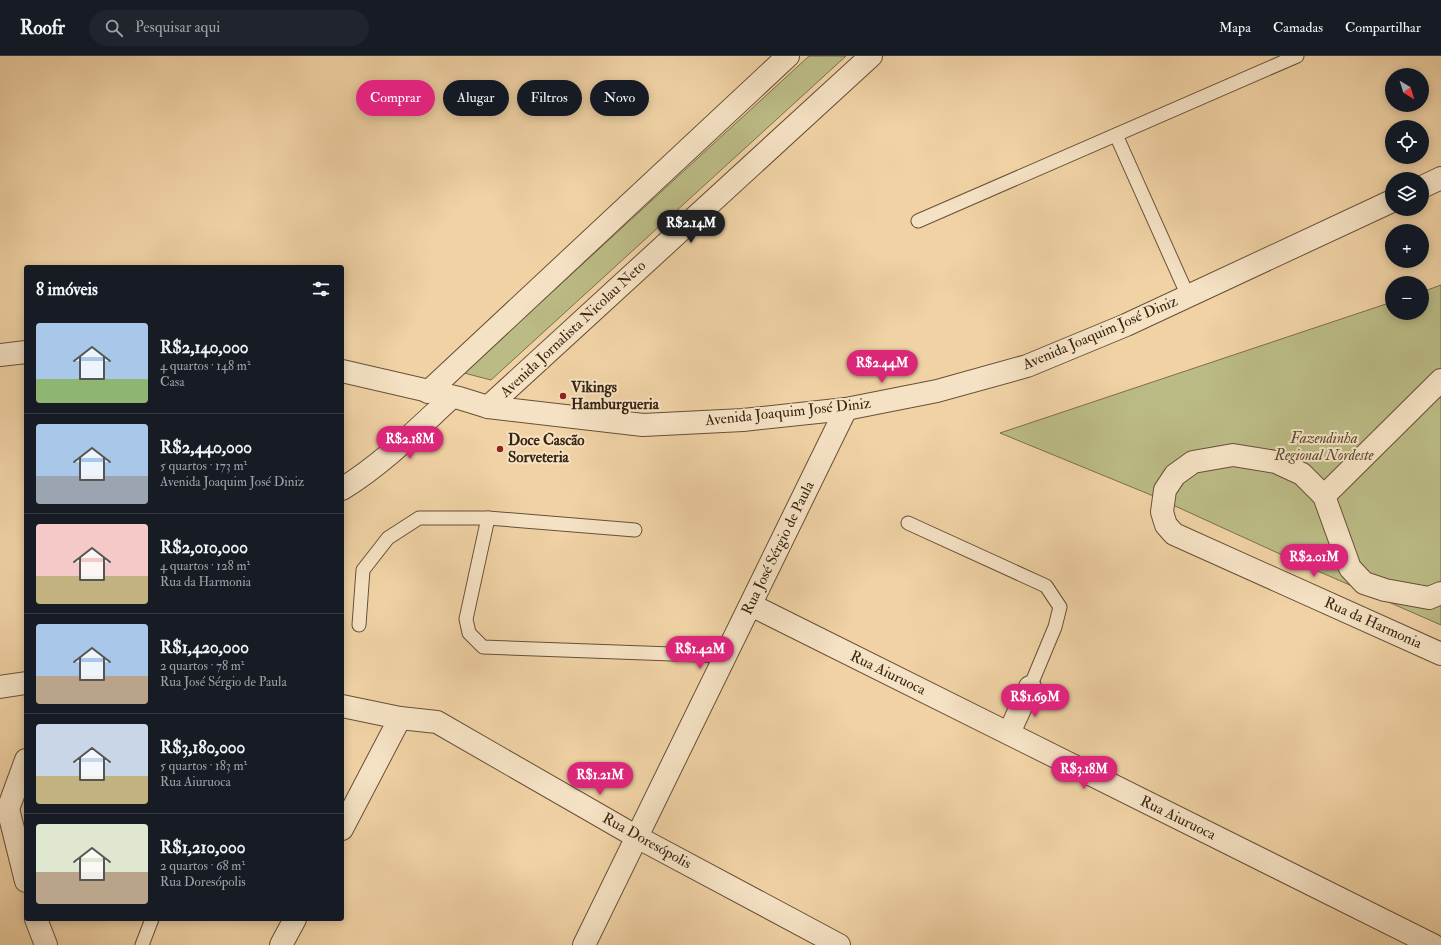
<!DOCTYPE html>
<html lang="pt">
<meta charset="utf-8">
<style>
:root{--surface:#171b24;--page:#20242c;--text:#f1f3f6;--muted:#9ea1a6;--line:#363941;--accent:#db2777}
body{margin:0;font-family:"IM FELL Double Pica",serif;background:var(--page);color:var(--text);height:100vh;display:flex;flex-direction:column;font-size:15px;white-space:nowrap}
*{box-sizing:border-box;margin:0}
p{font-size:13px;color:var(--muted)}
.icon{flex:none;width:22px;height:22px;fill:none;stroke:currentColor;stroke-width:2;stroke-linecap:round;stroke-linejoin:round}
.map{position:relative;flex:1;overflow:hidden}
.sheet{position:absolute;left:24px;top:209px;width:320px;height:656px;display:flex;flex-direction:column;background:var(--surface);border-radius:4px;box-shadow:0 2px 10px #0003}
.sheet>*{flex:none}
.banner{position:absolute;left:356px;top:24px;width:380px;height:36px;display:flex;gap:8px}
.needle{width:26px;rotate:142deg}
.fabs{position:absolute;left:1385px;top:12px;display:grid;gap:8px}
.fabs a{display:grid;place-items:center;width:44px;height:44px;border-radius:50%;background:var(--surface);box-shadow:0 2px 10px #0003;font-size:20px}
.price{position:absolute;translate:-50% -34px;padding:0 9px;border-radius:14px;background:var(--accent);color:#fff;font-size:13px;line-height:26px;filter:drop-shadow(0 1px 2px #0008)}
.price::after{content:'';position:absolute;left:50%;top:24px;width:12px;height:9px;margin-left:-6px;background:inherit;clip-path:polygon(0 0,100% 0,50% 100%)}
.price.selected{background:#222;color:#fff}
ul{padding:0;list-style:none}
li{display:flex;align-items:center;gap:12px;height:100px;padding:0 12px}
li+li{border-top:1px solid var(--line)}
li span{display:grid;place-items:center;flex:none;width:112px;height:80px;border-radius:4px;color:#555}
li>.icon{margin-inline-start:auto}
span .icon{width:48px;height:48px;fill:#fffc;stroke-width:1}
li b{font-size:17px}
h2{display:flex;justify-content:space-between;align-items:center;height:48px;padding:0 12px;font-size:17px}
.pill{padding:0 14px;border-radius:18px;background:var(--surface);box-shadow:0 2px 10px #0003;font-size:14px;line-height:36px}
.pill.selected{background:var(--accent);color:#fff}
header{display:flex;align-items:center;gap:24px;box-sizing:border-box;height:56px;padding:0 20px;background:var(--surface);border-bottom:1px solid var(--line)}
header strong{font-size:19px}
nav{display:flex;gap:22px;margin-inline-start:auto;font-size:14px}
.search{width:280px;height:36px;background:var(--page);display:flex;align-items:center;gap:10px;box-sizing:border-box;padding:0 14px;border-radius:22px;color:var(--muted);font-size:15px}
.map>svg:first-child{display:block}
.green{fill:#bbbb85;stroke:#7a704c}
.lines{fill:none;stroke-linecap:round;stroke-linejoin:round}
.service-casing{stroke:#675037;stroke-width:15}
.minor-casing{stroke:#675037;stroke-width:24}
.tertiary-casing{stroke:#675037;stroke-width:24}
.service{stroke:#f5e2c4;stroke-width:13}
.minor{stroke:#f5e2c4;stroke-width:22}
.tertiary{stroke:#f5e2c4;stroke-width:22}
.poi-dot{fill:#8f2418;stroke:#f5e2c4;stroke-width:1.5}
.labels{text-anchor:middle;dominant-baseline:central;stroke-width:4;stroke-linejoin:round;paint-order:stroke}
.street-label{font-size:15px;fill:#392412;stroke:#f5e2c4}
.poi-label{font-size:15px;font-weight:bold;fill:#392412;stroke:#f5e2c4;text-anchor:start}
.park-label{font-size:15px;font-style:italic;fill:#5a4a2f;stroke:#f5e2c4}
</style>
<header>
<strong>Roofr</strong>
<div class="search"><svg class="icon" aria-label="search" viewBox="0 0 24 24"><circle cx="10" cy="10" r="6"/><path d="M15 15l6 6"/></svg>Pesquisar aqui</div>
<nav><a>Mapa</a><a>Camadas</a><a>Compartilhar</a></nav>
</header>
<div class="map">
<svg width="1441" height="889" viewBox="0 0 1441 889">
<rect width="100%" height="100%" fill="#f0d2a5"/>
<filter id="stains"><feTurbulence type="fractalNoise" baseFrequency=".005" numOctaves="4"/><feColorMatrix values="0 0 0 0 .2 0 0 0 0 .09 0 0 0 0 .02 0 0 0 .5 -.17"/></filter>
<radialGradient id="worn" r=".72"><stop offset=".6" stop-color="#630" stop-opacity="0"/><stop offset="1" stop-color="#630" stop-opacity=".3"/></radialGradient>
<g class="green">
<polygon points="809,0 846,0 491,324 464,317"/>
<polygon points="1441,229 1441,569 1304,509 1151,439 1000,377 1392,246 1392,257 1422,257 1422,236"/>
</g>
<g class="lines">
<defs>
<g id="service">
<polyline points="1116,79 1188,240"/>
<polyline points="918,165 1297,0"/>
<polyline points="488,462 635,474"/>
<polyline points="908,467 1046,530 1060,551 1055,571 1030,631"/>
<polyline points="359,569 363,514 388,482 419,462 488,462 466,563 469,577 483,591 726,600"/>
<polyline points="142,889 152,863"/>
</g>
<g id="minor">
<polyline points="428,336 788,0"/>
<polyline points="488,351 871,0"/>
<path d="M342,433c42,-26 74,-59 110,-92"/>
<polyline points="1324,440 1441,324"/>
<polyline points="1441,537 1429,542 1385,534 1364,527 1350,512 1324,440 1302,418 1276,406 1233,399 1193,406 1175,419 1165,434 1162,456 1166,469 1174,478 1441,598"/>
<polyline points="751,549 1433,889"/>
<polyline points="0,631 26,627"/>
<polyline points="342,650 400,662 437,666 637,781 839,889"/>
<polyline points="1009,677 1030,631"/>
<polyline points="26,704 8,753 26,825"/>
<polyline points="342,773 400,662"/>
<polyline points="36,863 46,889"/>
<polyline points="281,889 295,863"/>
<polyline points="584,889 846,353"/>
</g>
<g id="tertiary">
<polyline points="1422,131 1441,122"/>
<polyline points="0,299 26,296"/>
<polyline points="342,315 459,342 488,351 643,369 743,364 846,353 937,335 1027,310 1126,269 1392,145"/>
</g>
</defs>
<use href="#service" class="service-casing"/>
<use href="#minor" class="minor-casing"/>
<use href="#tertiary" class="tertiary-casing"/>
<use href="#service" class="service"/>
<use href="#minor" class="minor"/>
<use href="#tertiary" class="tertiary"/>
</g>
<g class="poi-dot">
<circle cx="563" cy="340" r="4"/>
<circle cx="500" cy="393" r="4"/>
</g>
<g class="labels">
<g class="street-label">
<text transform="translate(573 273) rotate(-43)">Avenida Jornalista Nicolau Neto</text>
<text transform="translate(1100 277) rotate(-23)">Avenida Joaquim José Diniz</text>
<text transform="translate(788 356) rotate(-6)">Avenida Joaquim José Diniz</text>
<text transform="translate(778 492) rotate(-64)">Rua José Sérgio de Paula</text>
<text transform="translate(1373 567) rotate(24)">Rua da Harmonia</text>
<text transform="translate(888 617) rotate(26)">Rua Aiuruoca</text>
<text transform="translate(1178 762) rotate(26)">Rua Aiuruoca</text>
<text transform="translate(647 785) rotate(29)">Rua Doresópolis</text>
</g>
<g class="poi-label">
<text x="571" y="331">Vikings<tspan x="571" dy="17">Hamburgueria</tspan></text>
<text x="508" y="384">Doce Cascão<tspan x="508" dy="17">Sorveteria</tspan></text>
</g>
<g class="park-label">
<text x="1324" y="382">Fazendinha<tspan x="1324" dy="17">Regional Nordeste</tspan></text>
</g>
</g>
<rect width="100%" height="100%" filter="url(#stains)"/>
<rect width="100%" height="100%" fill="url(#worn)"/>
</svg>
<div class="fabs">
<a><svg class="needle" viewBox="-14 -14 28 28"><path d="M0-13l5 13h-10z" fill="#e53935"/><path d="M0 13l5-13h-10z" fill="#9ea1a6"/></svg></a>
<a><svg class="icon" aria-label="locate" viewBox="0 0 24 24"><circle cx="12" cy="12" r="6"/><path d="M12 2v4M12 18v4M2 12h4M18 12h4"/></svg></a>
<a><svg class="icon" aria-label="layers" viewBox="0 0 24 24"><path d="M12 4l9 5-9 5-9-5zM3 14l9 5 9-5"/></svg></a>
<a>+</a>
<a>−</a>
</div>
<b class="price selected" style="left:691px;top:188px">R$2.14M</b>
<b class="price" style="left:882px;top:328px">R$2.44M</b>
<b class="price" style="left:410px;top:404px">R$2.18M</b>
<b class="price" style="left:1314px;top:522px">R$2.01M</b>
<b class="price" style="left:700px;top:614px">R$1.42M</b>
<b class="price" style="left:1035px;top:662px">R$1.69M</b>
<b class="price" style="left:1084px;top:734px">R$3.18M</b>
<b class="price" style="left:600px;top:740px">R$1.21M</b>
<div class="banner">
<a class="pill selected">Comprar</a>
<a class="pill">Alugar</a>
<a class="pill">Filtros</a>
<a class="pill">Novo</a>
</div>
<section class="sheet">
<h2>8 imóveis<svg class="icon" aria-label="filters" viewBox="0 0 24 24"><path d="M4 7h16M4 17h16"/><circle cx="9" cy="7" r="2"/><circle cx="15" cy="17" r="2"/></svg></h2>
<ul>
<li><span style="background:linear-gradient(#a9c7e8 70%,#8fb573 0)"><svg class="icon" aria-label="home" viewBox="0 0 24 24"><path d="M3 11l9-7 9 7M6 9v11h12V9"/></svg></span><div><b>R$2,140,000</b><p>4 quartos · 148 m²</p><p>Casa</p></div></li>
<li><span style="background:linear-gradient(#a9c7e8 65%,#9aa5b1 0)"><svg class="icon" aria-label="home" viewBox="0 0 24 24"><path d="M3 11l9-7 9 7M6 9v11h12V9"/></svg></span><div><b>R$2,440,000</b><p>5 quartos · 173 m²</p><p>Avenida Joaquim José Diniz</p></div></li>
<li><span style="background:linear-gradient(#f6c9c9 65%,#c2b280 0)"><svg class="icon" aria-label="home" viewBox="0 0 24 24"><path d="M3 11l9-7 9 7M6 9v11h12V9"/></svg></span><div><b>R$2,010,000</b><p>4 quartos · 128 m²</p><p>Rua da Harmonia</p></div></li>
<li><span style="background:linear-gradient(#a9c7e8 65%,#b9a48a 0)"><svg class="icon" aria-label="home" viewBox="0 0 24 24"><path d="M3 11l9-7 9 7M6 9v11h12V9"/></svg></span><div><b>R$1,420,000</b><p>2 quartos · 78 m²</p><p>Rua José Sérgio de Paula</p></div></li>
<li><span style="background:linear-gradient(#c9d6e8 65%,#c2b280 0)"><svg class="icon" aria-label="home" viewBox="0 0 24 24"><path d="M3 11l9-7 9 7M6 9v11h12V9"/></svg></span><div><b>R$3,180,000</b><p>5 quartos · 183 m²</p><p>Rua Aiuruoca</p></div></li>
<li><span style="background:linear-gradient(#dfe7d0 60%,#b9a48a 0)"><svg class="icon" aria-label="home" viewBox="0 0 24 24"><path d="M3 11l9-7 9 7M6 9v11h12V9"/></svg></span><div><b>R$1,210,000</b><p>2 quartos · 68 m²</p><p>Rua Doresópolis</p></div></li>
</ul>
</section>
</div>
